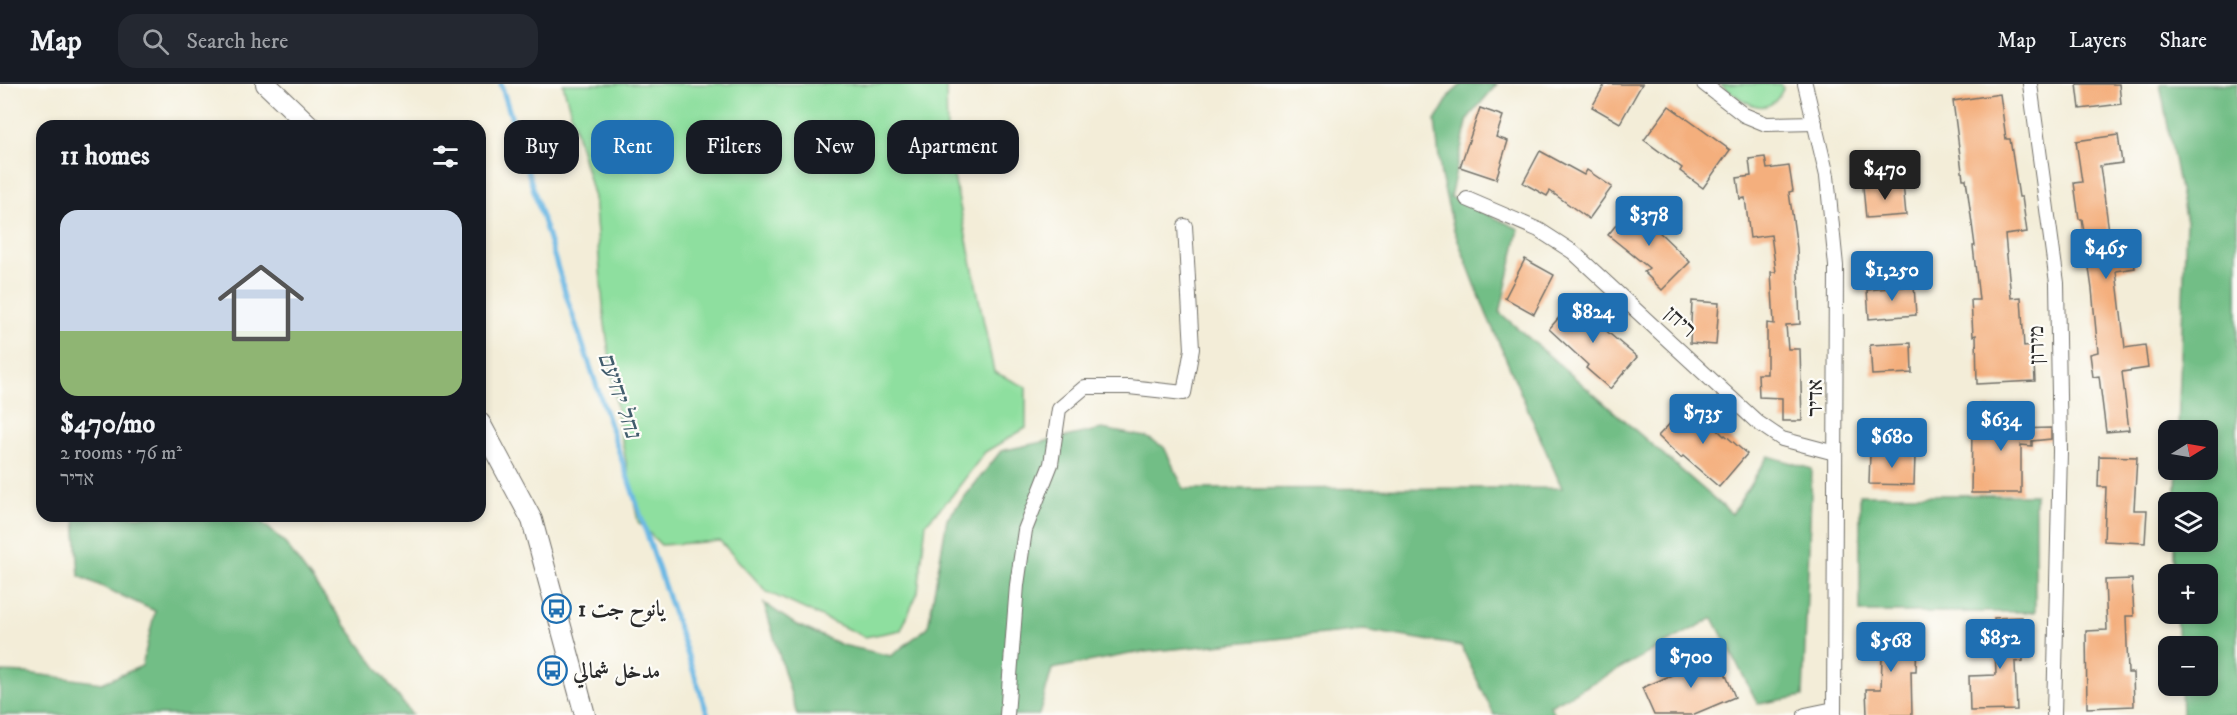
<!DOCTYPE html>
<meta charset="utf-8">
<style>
:root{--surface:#171b24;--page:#242831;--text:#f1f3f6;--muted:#9ea1a6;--line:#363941;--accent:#1f6fb2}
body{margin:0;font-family:"IM FELL DW Pica",Amiri,"Frank Ruhl Libre",serif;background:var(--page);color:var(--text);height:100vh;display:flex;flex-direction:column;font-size:22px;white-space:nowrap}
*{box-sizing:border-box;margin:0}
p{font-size:20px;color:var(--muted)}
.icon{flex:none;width:33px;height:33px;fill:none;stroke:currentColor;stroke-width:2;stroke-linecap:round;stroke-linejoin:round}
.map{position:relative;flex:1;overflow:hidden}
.panel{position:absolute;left:36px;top:36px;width:450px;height:402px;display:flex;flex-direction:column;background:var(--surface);border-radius:18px;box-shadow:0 3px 9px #0003}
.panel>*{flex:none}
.banner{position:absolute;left:504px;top:36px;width:570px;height:54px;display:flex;gap:12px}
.needle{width:39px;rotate:79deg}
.buttons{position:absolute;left:2158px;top:336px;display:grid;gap:12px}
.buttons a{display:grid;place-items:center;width:60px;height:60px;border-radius:12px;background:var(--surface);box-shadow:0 3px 9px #0003;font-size:30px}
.price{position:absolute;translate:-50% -51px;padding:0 14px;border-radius:6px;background:var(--accent);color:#fff;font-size:20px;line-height:39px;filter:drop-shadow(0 2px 3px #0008)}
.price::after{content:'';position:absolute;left:50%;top:36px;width:18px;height:14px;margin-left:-9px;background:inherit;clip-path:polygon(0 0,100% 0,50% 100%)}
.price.active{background:#222;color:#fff}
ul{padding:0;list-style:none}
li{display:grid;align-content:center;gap:12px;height:318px;padding:0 24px}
li span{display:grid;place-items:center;height:186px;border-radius:18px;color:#555}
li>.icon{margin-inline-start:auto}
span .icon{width:108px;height:108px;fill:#fffc;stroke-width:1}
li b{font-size:26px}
h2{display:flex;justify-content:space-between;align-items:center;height:72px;padding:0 24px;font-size:26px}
.chip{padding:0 21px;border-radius:18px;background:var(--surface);box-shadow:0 3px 9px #0003;font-size:21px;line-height:54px}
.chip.active{background:var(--accent);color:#fff}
header{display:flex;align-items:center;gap:36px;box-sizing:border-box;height:84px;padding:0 30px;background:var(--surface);border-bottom:2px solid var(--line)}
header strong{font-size:28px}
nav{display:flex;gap:33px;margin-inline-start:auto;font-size:21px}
.search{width:420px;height:54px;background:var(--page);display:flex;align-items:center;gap:15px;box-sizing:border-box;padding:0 21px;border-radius:18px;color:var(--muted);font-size:22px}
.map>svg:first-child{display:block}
.green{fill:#8edf9f;stroke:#5c8565;stroke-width:1.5}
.forest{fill:#72be86;stroke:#4e7458;stroke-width:1.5}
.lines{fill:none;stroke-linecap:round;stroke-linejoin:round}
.stream{stroke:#6ab8e4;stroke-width:5}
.building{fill:#f4af7d}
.street-casing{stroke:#716f68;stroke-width:16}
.secondary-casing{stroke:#716f68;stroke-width:22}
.street{stroke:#fff;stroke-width:14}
.secondary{stroke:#fff;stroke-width:20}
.labels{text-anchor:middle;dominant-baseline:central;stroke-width:4.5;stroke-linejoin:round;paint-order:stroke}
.street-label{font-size:22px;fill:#2b2b2b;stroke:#fdfcf7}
.poi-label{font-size:22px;font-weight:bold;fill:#2b2b2b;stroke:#fdfcf7;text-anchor:start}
.water-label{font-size:24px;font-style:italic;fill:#415c6c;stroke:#fdfcf7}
</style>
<header>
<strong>Map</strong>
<div class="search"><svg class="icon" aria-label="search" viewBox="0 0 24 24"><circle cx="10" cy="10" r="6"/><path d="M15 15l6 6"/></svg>Search here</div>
<nav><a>Map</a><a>Layers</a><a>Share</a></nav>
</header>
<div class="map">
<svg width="2237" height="631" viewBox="0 0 2237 631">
<rect width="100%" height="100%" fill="#fdfcf7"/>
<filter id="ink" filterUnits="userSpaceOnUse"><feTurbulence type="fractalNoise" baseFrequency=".0167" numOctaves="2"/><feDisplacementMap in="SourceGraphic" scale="12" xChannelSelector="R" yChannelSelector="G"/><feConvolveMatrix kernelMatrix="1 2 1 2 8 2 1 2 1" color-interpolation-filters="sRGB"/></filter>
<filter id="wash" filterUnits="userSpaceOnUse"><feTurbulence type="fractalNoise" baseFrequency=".008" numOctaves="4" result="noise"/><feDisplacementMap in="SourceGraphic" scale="24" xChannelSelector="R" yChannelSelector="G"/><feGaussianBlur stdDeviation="1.35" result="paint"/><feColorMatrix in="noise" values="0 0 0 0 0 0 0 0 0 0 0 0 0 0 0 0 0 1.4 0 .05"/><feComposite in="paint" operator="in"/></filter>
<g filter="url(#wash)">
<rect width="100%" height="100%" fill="#f3edd8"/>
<g class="green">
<polygon points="563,0 946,0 947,59 994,288 1026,303 1026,344 985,368 951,413 926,439 918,508 901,546 865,553 767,508 720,457 661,461 638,438 620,347 604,233 594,114"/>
<path d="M1720,0h61l2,5c-16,35 -44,9 -63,-5z"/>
</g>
<g class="forest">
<polygon points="1462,0 1497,0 1468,34 1450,113 1519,145 1500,229 1732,430 1768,372 1812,385 1803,612 1758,620 1713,534 1550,622 1555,631 1494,631 1461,562 1364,546 1135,569 1052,585 1039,631 797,631 764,519 795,540 842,561 891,572 928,543 947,435 1001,367 1102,345 1146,353 1164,363 1184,405 1562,404 1486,229 1454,146 1441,92 1435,37 1451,10"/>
<polygon points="2160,0 2237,0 2237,631 2182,631 2181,602 2208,602 2208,562 2178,562 2176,530 2208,530 2208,490 2174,490 2174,458 2208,458 2208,418 2175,418 2177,386 2208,386 2208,346 2178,346 2186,138"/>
<rect x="1860" y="411" width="175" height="117"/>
<polygon points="75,432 255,432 284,458 412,631 0,631 0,588 27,589 102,599 142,582 155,527 79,492"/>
</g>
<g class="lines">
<polyline class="stream" points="501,0 567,214 708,631"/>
</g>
<g id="blocks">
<g class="building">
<polygon points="1605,0 1642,0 1620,39 1592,23"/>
<polygon points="2077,0 2119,0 2121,20 2080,25"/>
<polygon points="2000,10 2006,55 2010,55 2019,113 2022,113 2027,148 2005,151 2011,214 2021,213 2024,263 2033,262 2035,297 1977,300 1976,251 1973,252 1971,216 1979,216 1973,162 1975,162 1966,95 1963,95 1953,17"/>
<polygon points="1669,22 1730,66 1703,104 1680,87 1682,84 1644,56"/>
<polygon points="1480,24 1503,32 1496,53 1508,57 1496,95 1460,83"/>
<polygon points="2118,51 2122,79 2100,82 2110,154 2131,151 2135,184 2116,187 2125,264 2145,261 2148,284 2122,288 2129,346 2106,348 2099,292 2093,293 2090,270 2098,268 2092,205 2082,135 2079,135 2074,99 2082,98 2076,57"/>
<polygon points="1540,67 1584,91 1587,86 1612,103 1589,135 1550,107 1547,112 1523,99"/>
<polygon points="1765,73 1767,85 1789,82 1793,107 1789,108 1797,164 1800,240 1786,241 1788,265 1800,265 1802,337 1782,337 1782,314 1759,313 1758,290 1767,290 1767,239 1774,240 1771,188 1776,188 1771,151 1750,154 1745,114 1740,115 1737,94 1751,92 1749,75"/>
<polygon points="1903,99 1906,131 1866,134 1863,103"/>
<polygon points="1632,121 1656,140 1654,143 1690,178 1662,206 1644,188 1649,184 1608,151"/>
<polygon points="1525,175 1554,191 1534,230 1505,214"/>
<polygon points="1914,202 1916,231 1869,235 1867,206"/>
<polygon points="1576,214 1600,235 1597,239 1637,273 1610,305 1586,284 1588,281 1549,245"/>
<polygon points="1692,217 1719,219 1716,261 1690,259"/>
<polygon points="1911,259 1912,289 1872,291 1870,261"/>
<polygon points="1690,319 1724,352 1725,351 1747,370 1719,403 1683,372 1681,374 1658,352"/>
<polygon points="1984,324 2011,324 2011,335 2021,335 2021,345 2051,344 2051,355 2032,357 2032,362 2021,361 2021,409 1971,409 1972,345 1984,345"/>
<polygon points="1870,369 1915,371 1914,401 1869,400"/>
<polygon points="2099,372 2137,373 2134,426 2147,426 2145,459 2104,457 2106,403 2098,403"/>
<polygon points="2132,495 2134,532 2126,532 2128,589 2133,589 2134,622 2087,624 2086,547 2107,546 2105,496"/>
<polygon points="2022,533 2023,577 2015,578 2017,626 1970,627 1969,592 1996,591 1994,534"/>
<polygon points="1861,550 1917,551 1916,587 1911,587 1912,631 1867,631 1866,605 1881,605 1882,573 1861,573"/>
<polygon points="1716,567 1735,613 1692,631 1654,631 1642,604 1690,583 1688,578"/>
</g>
</g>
</g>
<g filter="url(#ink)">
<use href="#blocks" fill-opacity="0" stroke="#716f68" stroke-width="1.5"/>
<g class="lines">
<defs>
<g id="street">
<polyline points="1704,0 1744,31 1766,40 1815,39"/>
<polyline points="1805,0 1827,92 1836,182 1834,631"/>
<polyline points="2030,0 2057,199 2060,367 2054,631"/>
<polyline points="1467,115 1539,146 1573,168 1757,338 1782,355 1835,369"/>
<polyline points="1007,631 1017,501 1025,446 1051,380 1059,325 1085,303 1129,303 1184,309 1192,265 1185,142"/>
<polyline points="1805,631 1834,625"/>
</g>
<g id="secondary">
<polyline points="266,0 310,42"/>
<polyline points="480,339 532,436 585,631"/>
</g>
</defs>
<use href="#street" class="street-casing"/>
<use href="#secondary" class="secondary-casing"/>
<use href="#street" class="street"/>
<use href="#secondary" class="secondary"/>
</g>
</g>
<defs>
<symbol id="bus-ring" viewBox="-11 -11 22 22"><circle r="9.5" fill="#fdfcf7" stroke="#1f6fb2" stroke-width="1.5"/><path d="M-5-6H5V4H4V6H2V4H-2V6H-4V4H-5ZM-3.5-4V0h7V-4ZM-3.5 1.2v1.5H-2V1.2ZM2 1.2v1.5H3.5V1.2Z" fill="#1f6fb2"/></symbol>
</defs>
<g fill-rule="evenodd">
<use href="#bus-ring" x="540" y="508" width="33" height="33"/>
<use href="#bus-ring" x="536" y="570" width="33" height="33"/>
</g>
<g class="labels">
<g class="street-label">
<text transform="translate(1680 238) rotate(43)">ריחן</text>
<text transform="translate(2037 261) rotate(-91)">מירון</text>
<text transform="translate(1815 314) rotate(-90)">אדיר</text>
</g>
<g class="poi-label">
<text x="578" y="525">يانوح جت 1</text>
<text x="573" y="587">مدخل شمالي</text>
</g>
<g class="water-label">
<text transform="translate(619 311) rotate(71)">נחל יחיעם</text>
</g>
</g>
</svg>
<div class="buttons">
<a><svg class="needle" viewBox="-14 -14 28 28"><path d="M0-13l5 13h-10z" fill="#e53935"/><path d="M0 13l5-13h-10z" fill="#9ea1a6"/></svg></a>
<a><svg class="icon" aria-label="layers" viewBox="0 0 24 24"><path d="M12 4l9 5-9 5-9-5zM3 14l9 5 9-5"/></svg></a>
<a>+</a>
<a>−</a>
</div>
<b class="price active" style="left:1885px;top:117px">$470</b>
<b class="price" style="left:1649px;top:163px">$378</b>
<b class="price" style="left:2106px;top:196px">$465</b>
<b class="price" style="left:1892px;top:218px">$1,250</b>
<b class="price" style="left:1593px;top:260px">$824</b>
<b class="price" style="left:1703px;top:361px">$735</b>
<b class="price" style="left:2001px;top:368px">$634</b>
<b class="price" style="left:1892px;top:385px">$680</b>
<b class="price" style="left:2000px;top:586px">$852</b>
<b class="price" style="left:1891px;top:589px">$568</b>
<b class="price" style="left:1691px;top:605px">$700</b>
<div class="banner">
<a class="chip">Buy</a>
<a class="chip active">Rent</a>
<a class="chip">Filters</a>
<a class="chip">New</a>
<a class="chip">Apartment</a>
</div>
<section class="panel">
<h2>11 homes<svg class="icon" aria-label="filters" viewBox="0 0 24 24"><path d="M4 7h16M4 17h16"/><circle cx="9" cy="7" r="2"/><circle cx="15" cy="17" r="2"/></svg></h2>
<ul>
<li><span style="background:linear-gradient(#c9d6e8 65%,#8fb573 0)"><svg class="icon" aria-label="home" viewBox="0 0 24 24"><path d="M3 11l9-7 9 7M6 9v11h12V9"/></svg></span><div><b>$470/mo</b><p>2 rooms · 76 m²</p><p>אדיר</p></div></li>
</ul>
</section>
</div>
